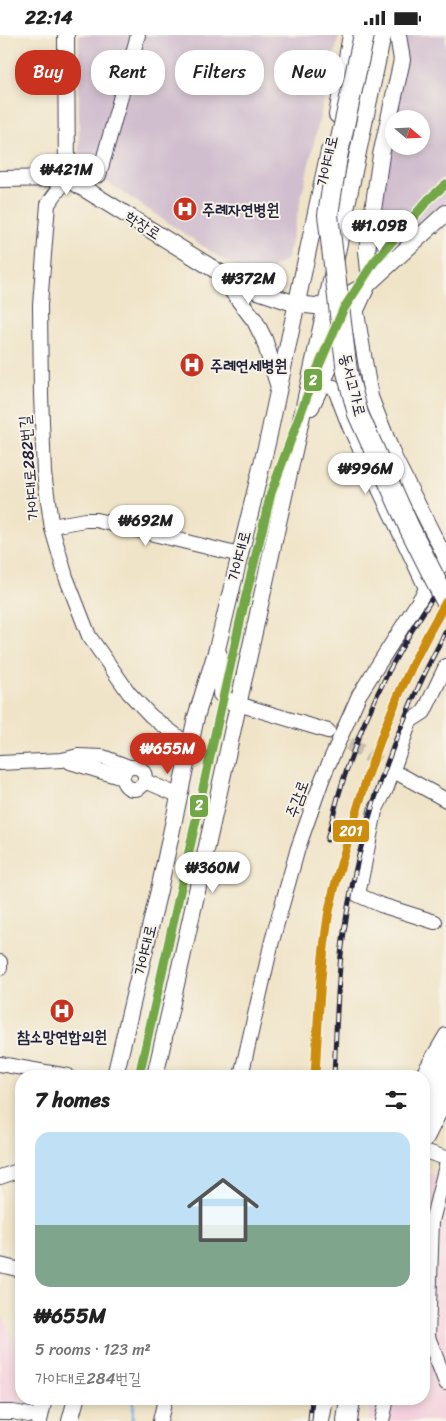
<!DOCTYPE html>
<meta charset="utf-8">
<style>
:root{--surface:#fff;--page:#f6f6f6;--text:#222;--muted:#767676;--line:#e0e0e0;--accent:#c8321e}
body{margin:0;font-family:Sriracha,"Poor Story",sans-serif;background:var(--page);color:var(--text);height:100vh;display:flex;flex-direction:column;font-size:19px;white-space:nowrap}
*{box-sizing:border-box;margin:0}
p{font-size:16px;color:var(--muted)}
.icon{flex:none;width:28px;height:28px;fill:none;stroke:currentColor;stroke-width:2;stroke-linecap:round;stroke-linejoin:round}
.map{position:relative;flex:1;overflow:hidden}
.drawer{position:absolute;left:15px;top:1035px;width:415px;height:335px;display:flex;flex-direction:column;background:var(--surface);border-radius:20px;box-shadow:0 2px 8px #0003}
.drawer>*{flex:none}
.hud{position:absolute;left:15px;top:15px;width:416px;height:45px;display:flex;gap:10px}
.needle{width:32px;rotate:109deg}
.buttons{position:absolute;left:385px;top:75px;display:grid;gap:10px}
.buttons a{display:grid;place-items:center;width:45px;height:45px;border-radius:50%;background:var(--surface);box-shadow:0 2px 8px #0003;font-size:25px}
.price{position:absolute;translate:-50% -42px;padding:0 11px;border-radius:18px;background:#fff;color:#222;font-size:16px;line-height:32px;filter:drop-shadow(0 1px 2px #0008)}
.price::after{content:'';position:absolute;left:50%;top:30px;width:15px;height:11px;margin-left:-8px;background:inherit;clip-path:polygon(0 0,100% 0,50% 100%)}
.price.active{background:var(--accent);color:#fff}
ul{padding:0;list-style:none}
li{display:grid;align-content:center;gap:10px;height:265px;padding:0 20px}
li+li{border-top:1px solid var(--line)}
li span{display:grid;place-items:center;height:155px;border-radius:15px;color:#555}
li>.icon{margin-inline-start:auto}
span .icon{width:90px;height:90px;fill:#fffc;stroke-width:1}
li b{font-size:21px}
h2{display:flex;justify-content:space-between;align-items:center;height:60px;padding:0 20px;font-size:21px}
.tag{padding:0 18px;border-radius:20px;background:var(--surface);box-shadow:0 2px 8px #0003;font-size:18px;line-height:45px}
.tag.active{background:var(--accent);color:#fff}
.status{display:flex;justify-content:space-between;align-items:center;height:35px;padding:0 25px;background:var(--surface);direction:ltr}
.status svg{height:14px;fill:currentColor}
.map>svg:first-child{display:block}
.built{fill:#f4cfde}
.industrial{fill:#d0bdce;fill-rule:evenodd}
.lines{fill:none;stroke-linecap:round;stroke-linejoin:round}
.stream{stroke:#77b1e8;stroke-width:3}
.minor-tunnel{stroke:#c7bdac;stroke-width:14;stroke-dasharray:14 7;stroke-linecap:butt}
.minor-casing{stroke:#413f50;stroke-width:16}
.major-casing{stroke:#413f50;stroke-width:18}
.highway-casing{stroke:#413f50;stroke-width:22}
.minor{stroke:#fff;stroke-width:14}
.major{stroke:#fff;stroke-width:16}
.highway{stroke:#fff;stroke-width:20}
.rail-casing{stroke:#22223b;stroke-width:5}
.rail{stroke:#f7f3e8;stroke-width:3;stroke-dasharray:9;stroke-linecap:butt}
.highway-bridge-casing{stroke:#413f50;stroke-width:22;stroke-linecap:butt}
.highway-bridge{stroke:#fff;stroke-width:20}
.rail-1-casing{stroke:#f7f3e8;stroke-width:12}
.rail-1{stroke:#cc8c0c;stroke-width:9}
.metro-1-casing{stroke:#f7f3e8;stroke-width:12}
.metro-1{stroke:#73a746;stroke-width:9}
.labels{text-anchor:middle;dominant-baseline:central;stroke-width:4;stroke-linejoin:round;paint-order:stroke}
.street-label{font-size:16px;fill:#22223b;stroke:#f7f3e8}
.poi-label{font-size:16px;font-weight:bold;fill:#22223b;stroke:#f7f3e8;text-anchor:start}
.line-badge{stroke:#f7f3e8;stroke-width:2}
.badge-label{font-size:14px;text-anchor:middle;font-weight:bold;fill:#fff}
</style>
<div class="status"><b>22:14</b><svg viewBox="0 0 49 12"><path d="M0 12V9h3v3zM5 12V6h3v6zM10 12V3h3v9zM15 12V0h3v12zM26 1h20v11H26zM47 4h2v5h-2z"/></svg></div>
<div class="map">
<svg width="446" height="1386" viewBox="0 0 446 1386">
<rect width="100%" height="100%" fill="#f7f3e8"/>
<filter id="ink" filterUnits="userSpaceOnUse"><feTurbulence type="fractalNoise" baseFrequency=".02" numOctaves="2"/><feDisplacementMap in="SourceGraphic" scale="10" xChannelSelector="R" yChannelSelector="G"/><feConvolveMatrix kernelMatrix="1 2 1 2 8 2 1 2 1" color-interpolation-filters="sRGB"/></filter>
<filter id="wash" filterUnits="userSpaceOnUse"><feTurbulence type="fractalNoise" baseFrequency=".0096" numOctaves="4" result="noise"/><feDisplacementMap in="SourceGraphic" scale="20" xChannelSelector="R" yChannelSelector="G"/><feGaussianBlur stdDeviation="1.12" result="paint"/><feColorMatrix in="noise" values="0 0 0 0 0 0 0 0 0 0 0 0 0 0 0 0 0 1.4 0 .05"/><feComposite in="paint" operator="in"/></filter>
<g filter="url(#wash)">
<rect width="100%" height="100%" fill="#f0e4c8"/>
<g class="built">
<polygon points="446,1138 446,1386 369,1386 371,1364 424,1364 424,1140"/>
<polygon points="0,1275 12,1301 21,1302 21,1364 31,1364 30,1370 0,1372"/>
</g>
<g class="industrial">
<polygon points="79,0 339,0 287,224 258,243 228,228 79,128"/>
<path d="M407,0h39v168l-55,49 -19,2 26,-180zM394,84h27v27h-27z"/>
</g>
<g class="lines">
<polyline class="stream" points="133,1386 134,1364"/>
</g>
</g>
<g filter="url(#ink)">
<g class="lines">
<polyline class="minor-tunnel" points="331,698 401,740"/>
<defs>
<g id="minor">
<polyline points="138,0 99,140 67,143 48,169 40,270 41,360 44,438 52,494 66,542 89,601 129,658 151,681 190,711"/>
<polyline points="356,272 371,362 395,423 446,524"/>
<polyline points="321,349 334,352 350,393 426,553"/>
<polyline points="52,491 85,485 96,485 240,520"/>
<polyline points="238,669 328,696"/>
<polyline points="70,727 123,743"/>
<polyline points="0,728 62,725 78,721 103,722 129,732"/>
<circle cx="134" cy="743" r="11"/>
<polyline points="401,740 446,765"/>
<polyline points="145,746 180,761"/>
<polyline points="435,887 381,870 358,860 375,776 387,752 410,686 424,677 446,631"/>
<polyline points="0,927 0,933"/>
<polyline points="0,1029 68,1041"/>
<polyline points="241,1041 272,906 298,813 323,742 359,660 446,523"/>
<polyline points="422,1041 446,1000"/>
<polyline points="424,1116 446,1123"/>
<polyline points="446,1131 432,1186 428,1302 446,1348"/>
<polyline points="0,1142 21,1135"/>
<polyline points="0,1230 21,1235"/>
<polyline points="0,1377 13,1377 40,1382"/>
<polyline points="160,1386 165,1364"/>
<polyline points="382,1386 387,1364"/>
</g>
<g id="major">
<polyline points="66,0 67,143 217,236 252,254 296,269 325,272"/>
<polyline points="337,80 351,0"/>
<polyline points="0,144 67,143"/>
<polyline points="221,241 255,286 264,304 278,349"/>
<polyline points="370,246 367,216 381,120 402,25 398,0"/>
<polyline points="328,270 368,249 446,178"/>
<polyline points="311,372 368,249"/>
<polyline points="217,615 223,631 221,659 227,665 238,669"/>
<polyline points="115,1041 159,855 196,682 217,614 268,404 329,116"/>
<path d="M155,1041c50,-214 95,-429 143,-643 30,-132 56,-266 85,-398"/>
<polyline points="432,1046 446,1019"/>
<polyline points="39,1386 44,1364"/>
<polyline points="70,1386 76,1364"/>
</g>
<g id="highway">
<polyline points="428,1069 446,1035"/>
<polyline points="424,1102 446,1058"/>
<polyline points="319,1386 323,1364"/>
<polyline points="347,1386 350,1364"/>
</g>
</defs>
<use href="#minor" class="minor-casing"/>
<use href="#major" class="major-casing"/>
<use href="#highway" class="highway-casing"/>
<use href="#minor" class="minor"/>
<use href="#major" class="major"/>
<use href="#highway" class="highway"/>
<defs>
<g id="rail">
<path d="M327,805c5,-19 9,-38 15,-56 23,-73 59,-143 104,-205"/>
<path d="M334,1041c2,-40 3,-81 7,-121 13,-113 52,-224 105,-324"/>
<polyline points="310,1386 312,1364"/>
</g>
</defs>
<use href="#rail" class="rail-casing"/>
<use href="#rail" class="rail"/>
<defs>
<polyline id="highway-bridge" points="364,0 337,122 328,180 347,337 358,379 409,492 446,566"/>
</defs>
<use href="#highway-bridge" class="highway-bridge-casing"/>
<use href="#highway-bridge" class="highway-bridge"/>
<defs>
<path id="rail-1" d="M315,1041c3,-53 5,-106 13,-159 4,-25 12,-49 19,-73 25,-89 52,-162 99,-242"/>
</defs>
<use href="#rail-1" class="rail-1-casing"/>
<use href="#rail-1" class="rail-1"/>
<defs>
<polyline id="metro-1" points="139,1041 244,569 271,458 314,342 343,275 374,227 429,164 446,149"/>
</defs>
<use href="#metro-1" class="metro-1-casing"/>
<use href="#metro-1" class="metro-1"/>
</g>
</g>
<defs>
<symbol id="hospital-disc" viewBox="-11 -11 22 22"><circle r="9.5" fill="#c8321e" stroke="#f7f3e8"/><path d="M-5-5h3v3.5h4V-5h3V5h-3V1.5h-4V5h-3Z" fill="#fff"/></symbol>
</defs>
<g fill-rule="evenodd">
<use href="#hospital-disc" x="171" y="160" width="28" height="28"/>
<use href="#hospital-disc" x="178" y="316" width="28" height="28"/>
<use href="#hospital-disc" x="48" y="962" width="28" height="28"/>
</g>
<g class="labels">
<g class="street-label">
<text transform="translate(327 126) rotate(-78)">가야대로</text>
<text transform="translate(143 190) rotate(32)">학장로</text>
<text transform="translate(353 350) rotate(76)">동서고가로</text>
<text transform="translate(29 433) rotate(-95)">가야대로282번길</text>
<text transform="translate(239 521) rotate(-76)">가야대로</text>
<text transform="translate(297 764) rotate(-70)">주감로</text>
<text transform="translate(145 915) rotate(-77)">가야대로</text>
</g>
<g class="poi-label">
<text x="202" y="174">주례자연병원</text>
<text x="210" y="330">주례연세병원</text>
<text x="62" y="1001" text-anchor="middle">참소망연합의원</text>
</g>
</g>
<g class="line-badge">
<rect x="303" y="333" width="20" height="24" rx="5" fill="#73a746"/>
<rect x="189" y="759" width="20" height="24" rx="5" fill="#73a746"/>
<rect x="332" y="784" width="38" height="24" rx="5" fill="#cc8c0c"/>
</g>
<g class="badge-label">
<text x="313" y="350">2</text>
<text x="199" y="775">2</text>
<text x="351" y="801">201</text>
</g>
</svg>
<div class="buttons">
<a><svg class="needle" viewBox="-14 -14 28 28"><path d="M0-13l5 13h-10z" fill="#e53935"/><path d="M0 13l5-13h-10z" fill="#767676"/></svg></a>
</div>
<b class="price" style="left:67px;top:161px">₩421M</b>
<b class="price" style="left:380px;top:217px">₩1.09B</b>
<b class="price" style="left:249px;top:270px">₩372M</b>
<b class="price" style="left:366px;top:460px">₩996M</b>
<b class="price" style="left:146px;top:512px">₩692M</b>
<b class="price active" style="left:168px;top:740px">₩655M</b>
<b class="price" style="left:213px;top:859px">₩360M</b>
<div class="hud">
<a class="tag active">Buy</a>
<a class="tag">Rent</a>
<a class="tag">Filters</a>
<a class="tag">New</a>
</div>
<section class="drawer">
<h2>7 homes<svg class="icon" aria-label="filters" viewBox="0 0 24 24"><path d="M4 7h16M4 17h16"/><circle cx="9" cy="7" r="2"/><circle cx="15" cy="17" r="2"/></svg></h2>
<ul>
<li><span style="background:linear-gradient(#bfe0f5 60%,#7fa58c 0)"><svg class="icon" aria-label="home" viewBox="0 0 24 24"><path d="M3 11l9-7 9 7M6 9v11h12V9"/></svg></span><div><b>₩655M</b><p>5 rooms · 123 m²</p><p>가야대로284번길</p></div></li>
</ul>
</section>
</div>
